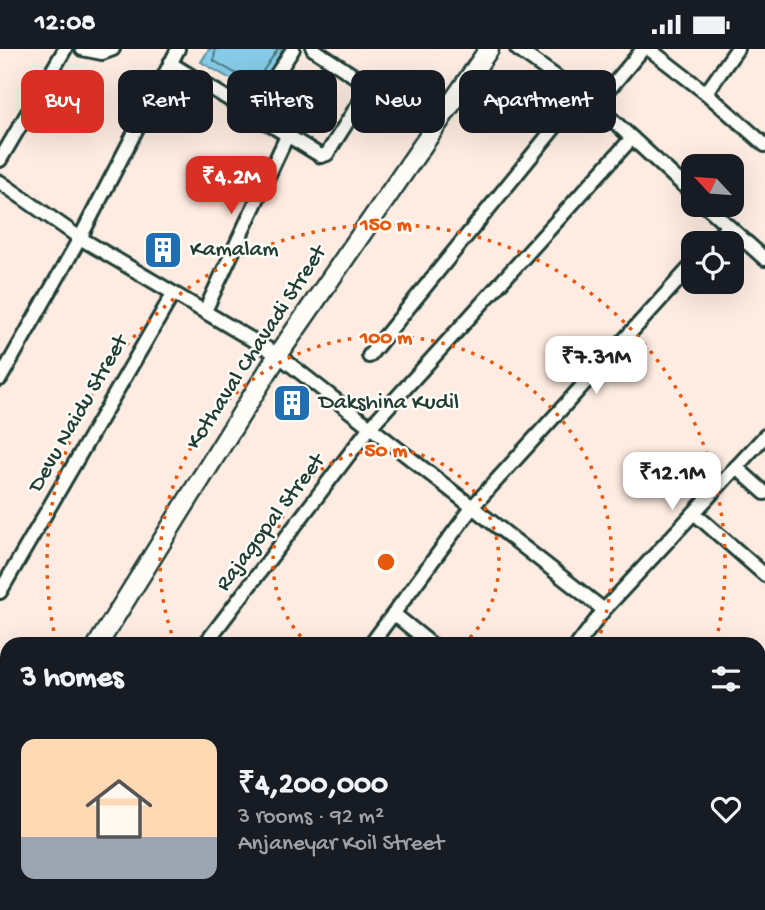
<!DOCTYPE html>
<meta charset="utf-8">
<style>
:root{--surface:#171b24;--page:#20242c;--text:#f1f3f6;--muted:#9ea1a6;--accent:#d93025}
body{margin:0;font-family:"Gochi Hand",sans-serif;background:var(--page);color:var(--text);height:100vh;display:flex;flex-direction:column;font-size:26px;white-space:nowrap}
*{box-sizing:border-box;margin:0}
p{font-size:23px;color:var(--muted)}
.icon{flex:none;width:38px;height:38px;fill:none;stroke:currentColor;stroke-width:2;stroke-linecap:round;stroke-linejoin:round}
.map{position:relative;flex:1;overflow:hidden}
.drawer{position:absolute;left:0px;top:588px;width:766px;height:273px;display:flex;flex-direction:column;background:var(--surface);border-radius:21px 21px 0 0;box-shadow:0 7px 28px #0002}
.drawer>*{flex:none}
.banner{position:absolute;left:21px;top:21px;width:724px;height:63px;display:flex;gap:14px}
.needle{width:46px;rotate:296deg}
.buttons{position:absolute;left:681px;top:105px;display:grid;gap:14px}
.buttons a{display:grid;place-items:center;width:63px;height:63px;border-radius:14px;background:var(--surface);box-shadow:0 7px 28px #0002;font-size:35px}
.price{position:absolute;translate:-50% -60px;padding:0 16px;border-radius:14px;background:#fff;color:#222;font-size:23px;line-height:46px;filter:drop-shadow(0 2px 4px #0008)}
.price::after{content:'';position:absolute;left:50%;top:42px;width:21px;height:16px;margin-left:-10px;background:inherit;clip-path:polygon(0 0,100% 0,50% 100%)}
.price.current{background:var(--accent);color:#fff}
ul{padding:0;list-style:none}
li{display:flex;align-items:center;gap:21px;height:175px;padding:0 21px}
li span{display:grid;place-items:center;flex:none;width:196px;height:140px;border-radius:14px;color:#555}
li>.icon{margin-inline-start:auto}
span .icon{width:84px;height:84px;fill:#fffc;stroke-width:1}
li b{font-size:30px}
h2{display:flex;justify-content:space-between;align-items:center;height:84px;padding:0 21px;font-size:30px}
.pill{padding:0 24px;border-radius:14px;background:var(--surface);box-shadow:0 7px 28px #0002;font-size:24px;line-height:63px}
.pill.current{background:var(--accent);color:#fff}
.status{display:flex;justify-content:space-between;align-items:center;height:49px;padding:0 35px;background:var(--surface);direction:ltr}
.status svg{height:19px;fill:currentColor}
.map>svg:first-child{display:block}
.built{fill:#fee1d4}
.water{fill:#86cbe7;stroke:#5d929f;stroke-width:2}
.lines{fill:none;stroke-linecap:round;stroke-linejoin:round}
.shore{stroke:#48767c;stroke-width:2}
.street-casing{stroke:#1f3d34;stroke-width:18}
.secondary-casing{stroke:#1f3d34;stroke-width:23}
.street{stroke:#fdfcf7;stroke-width:12}
.secondary{stroke:#fdfcf7;stroke-width:18}
.ring{fill:none;stroke:#e8590c;stroke-width:3.5;stroke-dasharray:3.5 7}
.labels{text-anchor:middle;dominant-baseline:central;stroke-width:5;stroke-linejoin:round;paint-order:stroke}
.poi-label{font-size:23px;fill:#1f3d34;stroke:#fdfcf7;text-anchor:start}
.street-label{font-size:23px;fill:#1f3d34;stroke:#fdfcf7}
.centre{fill:#e8590c;stroke:#fdfcf7;stroke-width:3.5}
.ring-label{font-size:21px;text-anchor:middle;font-weight:bold;fill:#e8590c;stroke:#fdfcf7;stroke-width:5;stroke-linejoin:round;paint-order:stroke}
</style>
<div class="status"><b>12:08</b><svg viewBox="0 0 49 12"><path d="M0 12V9h3v3zM5 12V6h3v6zM10 12V3h3v9zM15 12V0h3v12zM26 1h20v11H26zM47 4h2v5h-2z"/></svg></div>
<div class="map">
<svg width="765" height="861" viewBox="0 0 765 861">
<rect width="100%" height="100%" fill="#feece2"/>
<filter id="ink" filterUnits="userSpaceOnUse"><feTurbulence type="fractalNoise" baseFrequency=".0143" numOctaves="2"/><feDisplacementMap in="SourceGraphic" scale="14" xChannelSelector="R" yChannelSelector="G"/><feConvolveMatrix kernelMatrix="1 2 1 2 8 2 1 2 1" color-interpolation-filters="sRGB"/></filter>
<g filter="url(#ink)">
<polygon class="built" points="579,854 723,854 729,861 586,861"/>
<polygon class="water" points="209,0 286,0 258,46 201,13"/>
<g class="lines">
<polyline class="shore" points="215,0 214,12 254,35 278,0"/>
<defs>
<g id="street">
<polyline points="82,0 102,4 113,0"/>
<polyline points="313,0 365,34 368,40 434,76"/>
<polyline points="517,0 596,56 693,145"/>
<polyline points="649,0 706,44 765,96"/>
<polyline points="170,14 321,107 327,105 368,40"/>
<polyline points="706,44 737,0"/>
<polyline points="596,56 643,0"/>
<polyline points="252,64 293,0"/>
<polyline points="0,111 65,0"/>
<polyline points="0,133 80,189 278,306 604,561"/>
<polyline points="705,156 765,210"/>
<polyline points="712,194 728,177"/>
<polyline points="205,262 287,87"/>
<polyline points="369,307 581,46"/>
<polyline points="0,330 80,189 178,0"/>
<polyline points="736,418 765,444"/>
<polyline points="694,464 765,526"/>
<polyline points="0,543 173,245"/>
<polyline points="394,565 431,595"/>
<polyline points="205,595 370,378 632,89"/>
<polyline points="371,595 474,456 693,215"/>
<polyline points="578,595 604,561 765,387"/>
<polyline points="406,854 413,861"/>
<polyline points="93,861 96,854"/>
<polyline points="209,861 213,854"/>
<polyline points="351,861 356,854"/>
<polyline points="482,861 488,854"/>
</g>
<g id="secondary">
<polyline points="98,595 278,306 489,0"/>
<polyline points="0,758 7,746"/>
</g>
</defs>
<use href="#street" class="street-casing"/>
<use href="#secondary" class="secondary-casing"/>
<use href="#street" class="street"/>
<use href="#secondary" class="secondary"/>
</g>
</g>
<g class="ring">
<path d="M308 595A113 113 0 1 1 464 595"/>
<path d="M175 594A226 226 0 1 1 597 594"/>
<path d="M56 592A339 339 0 1 1 716 592"/>
</g>
<defs>
<symbol id="building-square" viewBox="-11 -11 22 22"><rect x="-9" y="-9" width="18" height="18" rx="4" fill="#1f6fb2" stroke="#fdfcf7"/><path d="M-4-6H4V6H1V3H-1V6H-4ZM-2.5-4.3h1.7v1.8h-1.7ZM.8-4.3h1.7v1.8H.8ZM-2.5-1h1.7V.8h-1.7ZM.8-1h1.7V.8H.8Z" fill="#fff"/></symbol>
</defs>
<g fill-rule="evenodd">
<use href="#building-square" x="141" y="179" width="44" height="44"/>
<use href="#building-square" x="270" y="332" width="44" height="44"/>
</g>
<g class="labels">
<g class="poi-label">
<text x="190" y="201">Kamalam</text>
<text x="319" y="354">Dakshina Kudil</text>
</g>
<g class="street-label">
<text transform="translate(257 299) rotate(-57)">Kothaval Chavadi Street</text>
<text transform="translate(79 365) rotate(-60)">Devu Naidu Street</text>
<text transform="translate(271 474) rotate(-53)">Rajagopal Street</text>
</g>
</g>
<circle cx="386" cy="513" r="10" class="centre"/>
<g class="ring-label">
<text x="386" y="181">150 m</text>
<text x="386" y="294">100 m</text>
<text x="386" y="407">50 m</text>
</g>
</svg>
<div class="buttons">
<a><svg class="needle" viewBox="-14 -14 28 28"><path d="M0-13l5 13h-10z" fill="#e53935"/><path d="M0 13l5-13h-10z" fill="#9ea1a6"/></svg></a>
<a><svg class="icon" aria-label="locate" viewBox="0 0 24 24"><circle cx="12" cy="12" r="6"/><path d="M12 2v4M12 18v4M2 12h4M18 12h4"/></svg></a>
</div>
<b class="price current" style="left:231px;top:167px">₹4.2M</b>
<b class="price" style="left:596px;top:347px">₹7.31M</b>
<b class="price" style="left:672px;top:463px">₹12.1M</b>
<div class="banner">
<a class="pill current">Buy</a>
<a class="pill">Rent</a>
<a class="pill">Filters</a>
<a class="pill">New</a>
<a class="pill">Apartment</a>
</div>
<section class="drawer">
<h2>3 homes<svg class="icon" aria-label="filters" viewBox="0 0 24 24"><path d="M4 7h16M4 17h16"/><circle cx="9" cy="7" r="2"/><circle cx="15" cy="17" r="2"/></svg></h2>
<ul>
<li><span style="background:linear-gradient(#ffd9b3 70%,#9aa5b1 0)"><svg class="icon" aria-label="home" viewBox="0 0 24 24"><path d="M3 11l9-7 9 7M6 9v11h12V9"/></svg></span><div><b>₹4,200,000</b><p>3 rooms · 92 m²</p><p>Anjaneyar Koil Street</p></div><svg class="icon" aria-label="heart" viewBox="0 0 24 24"><path d="M12 20l-8-8c-3-5 5-10 8-4 3-6 11-1 8 4z"/></svg></li>
</ul>
</section>
</div>
